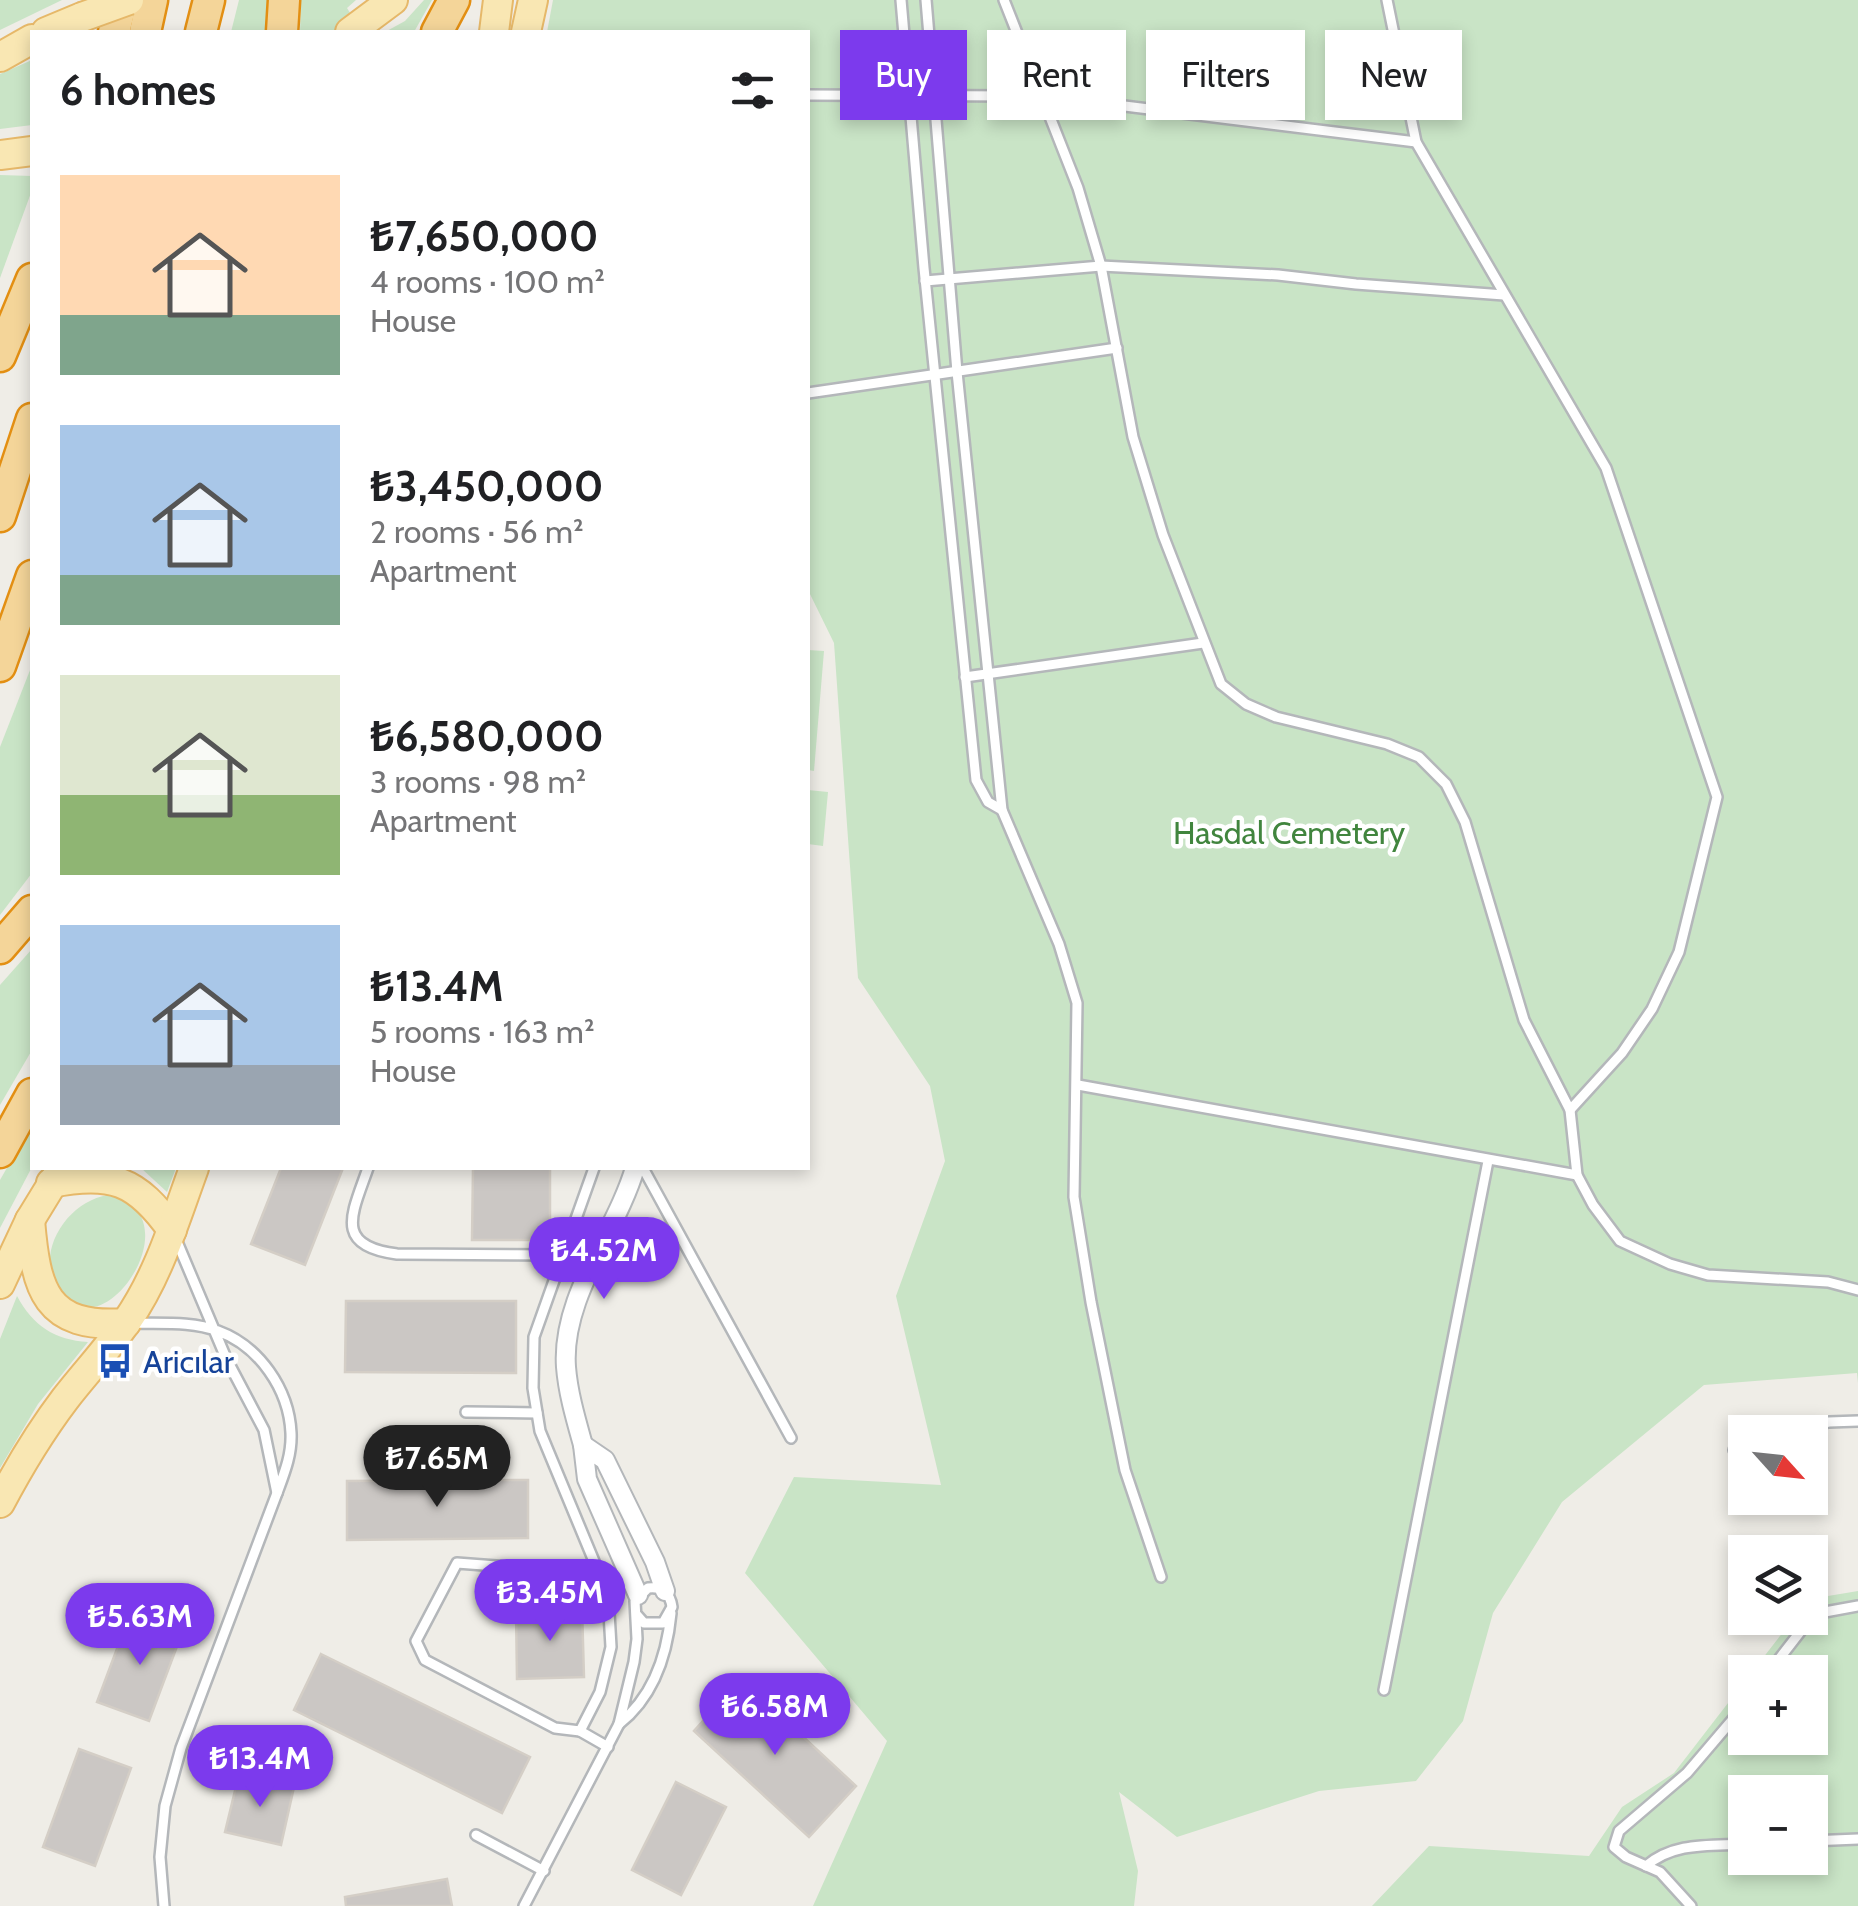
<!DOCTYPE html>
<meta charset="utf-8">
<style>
:root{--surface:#fff;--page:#f2f2f2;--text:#202124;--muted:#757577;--accent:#7c3aed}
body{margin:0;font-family:Cabin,sans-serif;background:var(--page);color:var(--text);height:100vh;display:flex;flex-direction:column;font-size:38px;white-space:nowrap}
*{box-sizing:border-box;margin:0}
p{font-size:32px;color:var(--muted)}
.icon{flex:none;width:55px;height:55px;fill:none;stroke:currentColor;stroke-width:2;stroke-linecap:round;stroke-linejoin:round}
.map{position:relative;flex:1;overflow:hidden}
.panel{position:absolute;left:30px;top:30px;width:780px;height:1140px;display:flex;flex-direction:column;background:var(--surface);border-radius:0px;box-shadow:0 5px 15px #0003}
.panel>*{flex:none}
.hud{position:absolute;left:840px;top:30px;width:868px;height:90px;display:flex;gap:20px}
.needle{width:65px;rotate:117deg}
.controls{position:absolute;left:1728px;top:1415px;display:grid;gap:20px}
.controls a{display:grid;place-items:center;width:100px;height:100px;border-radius:0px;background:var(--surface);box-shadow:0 5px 15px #0003;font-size:50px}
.price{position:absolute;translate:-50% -85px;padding:0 22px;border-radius:35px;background:var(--accent);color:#fff;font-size:32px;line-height:65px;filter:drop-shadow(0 2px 5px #0008)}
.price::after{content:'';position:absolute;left:50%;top:60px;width:30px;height:22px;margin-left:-15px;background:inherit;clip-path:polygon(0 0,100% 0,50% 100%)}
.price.selected{background:#222;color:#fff}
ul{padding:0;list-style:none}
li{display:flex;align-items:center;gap:30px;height:250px;padding:0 30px}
li span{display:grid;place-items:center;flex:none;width:280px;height:200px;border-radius:0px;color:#555}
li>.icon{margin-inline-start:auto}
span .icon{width:120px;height:120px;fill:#fffc;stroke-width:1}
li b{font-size:42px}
h2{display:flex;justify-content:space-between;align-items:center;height:120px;padding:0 30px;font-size:42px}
.tag{padding:0 35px;border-radius:0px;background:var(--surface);box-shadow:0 5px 15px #0003;font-size:35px;line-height:90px}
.tag.selected{background:var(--accent);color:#fff}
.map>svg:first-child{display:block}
.green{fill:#c9e4c6;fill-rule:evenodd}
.building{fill:#cbc7c4;stroke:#d4cec6;stroke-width:2.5}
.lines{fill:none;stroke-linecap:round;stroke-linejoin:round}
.service-casing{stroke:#b4b7ba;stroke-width:14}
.minor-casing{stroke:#b4b7ba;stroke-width:22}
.primary-casing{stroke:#e6b869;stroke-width:32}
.motorway-casing{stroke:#e38f13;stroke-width:35}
.service{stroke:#fff;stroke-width:9}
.minor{stroke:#fff;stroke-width:18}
.primary{stroke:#f9e7b3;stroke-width:28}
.motorway{stroke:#f4d599;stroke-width:30}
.primary-bridge-casing{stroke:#e6b869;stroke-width:32;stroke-linecap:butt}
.primary-bridge{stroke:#f9e7b3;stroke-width:28}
.labels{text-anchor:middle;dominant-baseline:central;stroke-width:9;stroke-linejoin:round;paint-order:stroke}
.park-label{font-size:32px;fill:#41853e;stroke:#fff}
.transit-label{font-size:32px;fill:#164399;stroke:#fff;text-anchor:start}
</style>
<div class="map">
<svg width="1858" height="1906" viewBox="0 0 1858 1906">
<rect width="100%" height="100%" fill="#efede7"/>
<g class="green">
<polygon points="0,0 62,0 0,30"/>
<polygon points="239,0 269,0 266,32 231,32"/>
<polygon points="301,0 356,0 347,8 362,32 300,32"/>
<polygon points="424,0 432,0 414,32 385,32 405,21"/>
<polygon points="553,0 1858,0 1858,1383 1857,1373 1704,1385 1562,1502 1493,1613 1463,1721 1416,1781 1319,1791 1177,1837 1119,1792 1138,1871 1134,1906 813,1906 887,1741 745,1573 794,1477 941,1485 896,1296 945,1161 930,1086 858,978 834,643 808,590 808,32 547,32"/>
<polygon points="32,60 32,125 0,129 0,74"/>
<polygon points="0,175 32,176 32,190 0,278"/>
<polygon points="808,650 824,651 814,771 808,770"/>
<polygon points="32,665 32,873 0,915 0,747"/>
<polygon points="808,790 828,792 823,846 808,844"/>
<polygon points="32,949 32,1050 0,1105 0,985"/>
<polygon points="32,1124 32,1167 0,1228 0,1180"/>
<polygon points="141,1168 176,1168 167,1192"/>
<path d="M108,1195c85,15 4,148 -42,104 -38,-36 -3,-97 42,-104z"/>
<path d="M17,1296c16,30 38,44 71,46l-50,62 -38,64v-129z"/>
<path d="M1858,1591v315h-486l57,-60 160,10 33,-49 52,-34 71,-92v57h65v-66h-58l42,-54h16v-19zM1745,1792h65v66h-65z"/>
</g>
<g class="building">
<polygon points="281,1168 343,1168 305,1265 251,1244"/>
<polygon points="473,1168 550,1168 550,1240 472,1240"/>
<polygon points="346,1301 516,1301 516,1373 345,1372"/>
<polygon points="528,1480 528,1538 347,1540 347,1481"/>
<polygon points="582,1608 584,1677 517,1679 516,1610"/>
<polygon points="130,1614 182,1633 149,1721 97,1702"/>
<polygon points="321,1654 530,1757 502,1813 294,1710"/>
<polygon points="741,1679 856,1786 809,1837 694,1731"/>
<polygon points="79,1749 131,1768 95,1866 43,1847"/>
<polygon points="239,1774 294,1787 281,1845 225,1832"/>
<polygon points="676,1782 726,1807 681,1895 632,1870"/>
<polygon points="447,1879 452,1906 346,1906 345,1897"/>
</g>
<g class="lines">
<defs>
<g id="service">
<polyline points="901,0 924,268 976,780 988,802 1002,810"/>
<polyline points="926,0 957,372 1002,810 1059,944 1077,1003 1074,1197 1091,1302 1125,1470 1161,1577"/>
<polyline points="1004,0 1078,188 1101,266 1133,437 1163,535 1221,684 1246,704 1276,717 1387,744 1419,757 1446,784 1465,822 1524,1020 1570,1110 1577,1175 1593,1205 1620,1241 1670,1264 1708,1275 1828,1282 1858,1290"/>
<polyline points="1387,0 1416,142 1606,468 1717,797 1679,952 1652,1009 1622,1053 1570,1110"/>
<polyline points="808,95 1044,96 1416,142"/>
<polyline points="925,281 1101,266 1278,275 1356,284 1504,295"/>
<polyline points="808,393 1117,348"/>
<polyline points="965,677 1203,643"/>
<polyline points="1078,1085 1577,1175"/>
<path d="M368,1168c-16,46 -35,78 29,86l167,1"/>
<polyline points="594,1168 534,1337 533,1388 540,1431 608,1595 611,1647 600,1692 580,1731 608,1747"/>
<polyline points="643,1168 791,1438"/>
<path d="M133,1323c28,1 58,-2 85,8 41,15 71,58 73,102 1,22 -7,41 -14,60l-13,-63 -38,-72 -51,-121"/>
<polyline points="466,1412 537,1413"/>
<polyline points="1781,1432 1829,1422 1858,1421"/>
<polyline points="1734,1450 1745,1446"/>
<path d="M636,1614l8,9h19l9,-16c-2,-14 -10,-21 -24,-19l-13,13 2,38 -3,23 -15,62c34,-27 48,-68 52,-111"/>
<polyline points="1769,1672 1814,1614 1858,1606"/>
<polyline points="1384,1690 1488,1161"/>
<polyline points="580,1731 555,1728 425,1660 416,1641 457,1563 600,1574"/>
<polyline points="476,1835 544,1871"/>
<polyline points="1810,1841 1858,1839"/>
<path d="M1646,1866c28,-24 63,-20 99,-22"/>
<polyline points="164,1906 160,1857 165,1806 181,1748 277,1493"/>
<polyline points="524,1906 619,1724"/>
<polyline points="1691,1906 1660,1872 1626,1857 1614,1847 1619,1831 1687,1773 1745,1705"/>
</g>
<g id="minor">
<path d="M583,1445c-7,-25 -15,-52 -17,-78 -5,-70 50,-135 69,-199"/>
<polyline points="638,1595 587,1479 583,1445 605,1460 655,1562 665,1591"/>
</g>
<g id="primary">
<polyline points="46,32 82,17"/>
<polyline points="350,32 393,0"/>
<polyline points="494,32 498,0"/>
<polyline points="526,32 533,0"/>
<polyline points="0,57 32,39"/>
<polyline points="0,155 32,151"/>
<path d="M51,1183c60,-12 86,-3 121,47"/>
<path d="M30,1220c6,70 15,109 96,103"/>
<polyline points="0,1284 30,1220 60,1171"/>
<path d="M0,1503c19,-36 40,-71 65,-104 20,-26 43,-50 62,-78 32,-46 48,-101 67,-153"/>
</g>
<g id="motorway">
<polyline points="114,32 122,0"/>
<polyline points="145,32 152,0"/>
<polyline points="201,32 209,0"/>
<polyline points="282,32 284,0"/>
<polyline points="437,32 454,0"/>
<polyline points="0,356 32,279"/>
<polyline points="0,516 32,419"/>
<polyline points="0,666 32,576"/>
<polyline points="0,948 32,911"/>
<polyline points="0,1152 32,1094"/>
</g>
</defs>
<use href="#service" class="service-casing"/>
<use href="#minor" class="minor-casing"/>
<use href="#primary" class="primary-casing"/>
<use href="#motorway" class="motorway-casing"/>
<use href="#service" class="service"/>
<use href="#minor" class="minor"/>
<use href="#primary" class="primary"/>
<use href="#motorway" class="motorway"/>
<defs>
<polyline id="primary-bridge" points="82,17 129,0"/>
</defs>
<use href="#primary-bridge" class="primary-bridge-casing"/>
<use href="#primary-bridge" class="primary-bridge"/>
</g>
<defs>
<symbol id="bus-bare" viewBox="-9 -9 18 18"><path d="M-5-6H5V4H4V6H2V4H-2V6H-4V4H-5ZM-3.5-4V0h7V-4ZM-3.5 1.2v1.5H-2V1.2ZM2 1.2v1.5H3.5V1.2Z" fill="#1a4fb4" stroke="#fff" stroke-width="2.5" paint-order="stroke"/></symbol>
</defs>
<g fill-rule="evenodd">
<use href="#bus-bare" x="90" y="1336" width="50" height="50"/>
</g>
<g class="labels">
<g class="park-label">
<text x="1289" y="832">Hasdal Cemetery</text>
</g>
<g class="transit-label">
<text x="143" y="1361">Aricılar</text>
</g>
</g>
</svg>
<div class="controls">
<a><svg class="needle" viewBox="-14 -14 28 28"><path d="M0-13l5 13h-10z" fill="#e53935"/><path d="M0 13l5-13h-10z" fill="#757577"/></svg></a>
<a><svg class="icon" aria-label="layers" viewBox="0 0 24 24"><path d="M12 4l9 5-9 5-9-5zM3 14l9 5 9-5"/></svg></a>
<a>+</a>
<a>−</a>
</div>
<b class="price" style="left:604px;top:1302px">₺4.52M</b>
<b class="price selected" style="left:437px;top:1510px">₺7.65M</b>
<b class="price" style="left:550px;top:1644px">₺3.45M</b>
<b class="price" style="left:140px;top:1668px">₺5.63M</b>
<b class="price" style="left:775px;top:1758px">₺6.58M</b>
<b class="price" style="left:260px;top:1810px">₺13.4M</b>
<div class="hud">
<a class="tag selected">Buy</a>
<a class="tag">Rent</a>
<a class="tag">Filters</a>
<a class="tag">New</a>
</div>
<section class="panel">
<h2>6 homes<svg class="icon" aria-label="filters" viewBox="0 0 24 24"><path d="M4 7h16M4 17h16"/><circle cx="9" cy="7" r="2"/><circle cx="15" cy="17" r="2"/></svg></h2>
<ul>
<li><span style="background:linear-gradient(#ffd9b3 70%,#7fa58c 0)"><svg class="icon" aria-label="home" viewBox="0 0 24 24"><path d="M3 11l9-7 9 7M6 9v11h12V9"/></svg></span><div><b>₺7,650,000</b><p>4 rooms · 100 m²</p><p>House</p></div></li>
<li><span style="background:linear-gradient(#a9c7e8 75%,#7fa58c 0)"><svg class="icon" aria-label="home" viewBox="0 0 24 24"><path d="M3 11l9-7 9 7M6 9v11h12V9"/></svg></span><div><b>₺3,450,000</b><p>2 rooms · 56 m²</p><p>Apartment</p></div></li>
<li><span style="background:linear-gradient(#dfe7d0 60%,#8fb573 0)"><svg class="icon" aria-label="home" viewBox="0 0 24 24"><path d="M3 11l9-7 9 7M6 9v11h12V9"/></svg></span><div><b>₺6,580,000</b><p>3 rooms · 98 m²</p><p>Apartment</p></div></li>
<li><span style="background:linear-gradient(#a9c7e8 70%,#9aa5b1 0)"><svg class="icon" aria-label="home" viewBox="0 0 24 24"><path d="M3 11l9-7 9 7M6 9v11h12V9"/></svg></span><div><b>₺13.4M</b><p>5 rooms · 163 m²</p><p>House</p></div></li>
</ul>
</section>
</div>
